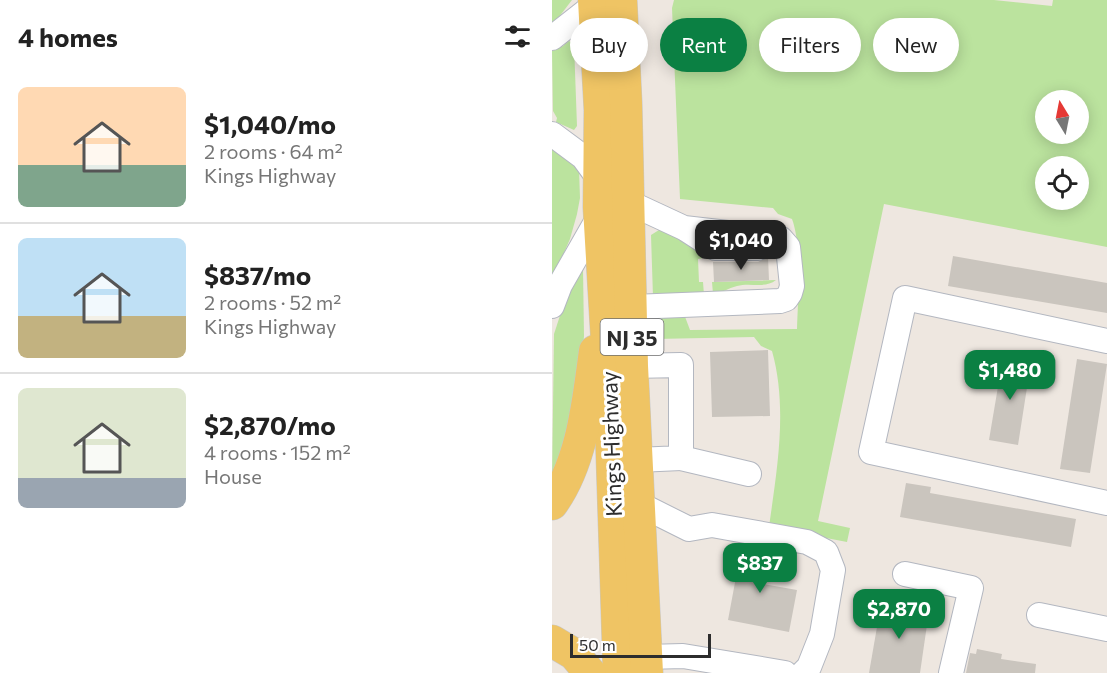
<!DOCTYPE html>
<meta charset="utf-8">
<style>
:root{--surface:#fff;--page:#f2f2f2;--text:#222;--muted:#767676;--line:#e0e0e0;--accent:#0b8043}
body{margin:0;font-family:Commissioner,sans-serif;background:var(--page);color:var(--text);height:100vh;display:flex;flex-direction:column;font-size:22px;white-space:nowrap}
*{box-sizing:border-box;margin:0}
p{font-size:20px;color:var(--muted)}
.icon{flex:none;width:33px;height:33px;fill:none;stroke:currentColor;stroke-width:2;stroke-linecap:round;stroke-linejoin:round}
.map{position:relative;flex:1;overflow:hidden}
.drawer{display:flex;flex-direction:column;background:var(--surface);width:552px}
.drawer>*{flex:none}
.guide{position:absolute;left:18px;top:18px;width:447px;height:54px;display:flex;gap:12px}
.needle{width:39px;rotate:350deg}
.fabs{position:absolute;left:483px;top:90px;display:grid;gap:12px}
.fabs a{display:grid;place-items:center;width:54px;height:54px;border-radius:50%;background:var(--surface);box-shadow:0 3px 15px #0003;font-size:30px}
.scale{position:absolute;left:18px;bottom:15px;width:141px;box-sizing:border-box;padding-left:6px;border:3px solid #2d2d2d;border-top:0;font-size:16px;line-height:21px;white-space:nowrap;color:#2d2d2d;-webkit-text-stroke:4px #fff;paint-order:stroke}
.price{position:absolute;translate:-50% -51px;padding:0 14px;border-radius:12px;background:var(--accent);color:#fff;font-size:20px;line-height:39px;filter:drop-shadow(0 2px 3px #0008)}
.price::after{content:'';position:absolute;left:50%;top:36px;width:18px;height:14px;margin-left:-9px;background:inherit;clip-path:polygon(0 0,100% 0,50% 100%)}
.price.active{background:#222;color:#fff}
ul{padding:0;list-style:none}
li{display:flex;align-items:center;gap:18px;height:150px;padding:0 18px}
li+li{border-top:2px solid var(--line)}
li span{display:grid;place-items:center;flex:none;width:168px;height:120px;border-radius:9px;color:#555}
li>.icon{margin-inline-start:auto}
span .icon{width:72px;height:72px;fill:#fffc;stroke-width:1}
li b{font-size:26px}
h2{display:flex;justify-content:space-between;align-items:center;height:72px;padding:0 18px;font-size:26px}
.pill{padding:0 21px;border-radius:27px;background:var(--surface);box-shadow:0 3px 15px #0003;font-size:21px;line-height:54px}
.pill.active{background:var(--accent);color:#fff}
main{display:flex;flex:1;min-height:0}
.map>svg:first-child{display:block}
.green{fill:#bbe39e;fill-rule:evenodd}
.building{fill:#cac5be}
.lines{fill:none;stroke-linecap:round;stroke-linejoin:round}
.minor-casing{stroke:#b3b7c0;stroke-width:26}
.major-casing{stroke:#c8c8c8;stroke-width:33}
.minor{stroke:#fff;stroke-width:24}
.major{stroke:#efc464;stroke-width:32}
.labels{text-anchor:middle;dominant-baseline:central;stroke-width:6;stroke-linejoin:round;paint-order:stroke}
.shield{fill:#fff;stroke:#6c6c6c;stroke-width:1.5}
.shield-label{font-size:21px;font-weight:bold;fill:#2d2d2d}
.street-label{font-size:22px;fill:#2d2d2d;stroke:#fff}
</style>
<main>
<section class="drawer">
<h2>4 homes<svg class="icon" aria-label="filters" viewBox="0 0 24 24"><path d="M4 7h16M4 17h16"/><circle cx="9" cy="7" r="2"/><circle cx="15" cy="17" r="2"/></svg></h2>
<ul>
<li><span style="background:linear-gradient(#ffd9b3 65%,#7fa58c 0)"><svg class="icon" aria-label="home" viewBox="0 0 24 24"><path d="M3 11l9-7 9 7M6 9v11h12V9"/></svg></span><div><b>$1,040/mo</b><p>2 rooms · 64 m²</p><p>Kings Highway</p></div></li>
<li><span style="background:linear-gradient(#bfe0f5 65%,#c2b280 0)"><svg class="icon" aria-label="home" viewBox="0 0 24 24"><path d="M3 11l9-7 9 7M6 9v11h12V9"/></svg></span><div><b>$837/mo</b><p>2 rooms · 52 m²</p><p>Kings Highway</p></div></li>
<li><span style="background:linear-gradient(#dfe7d0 75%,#9aa5b1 0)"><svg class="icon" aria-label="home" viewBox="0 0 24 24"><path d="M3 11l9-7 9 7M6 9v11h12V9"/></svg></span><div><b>$2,870/mo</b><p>4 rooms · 152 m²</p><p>House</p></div></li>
</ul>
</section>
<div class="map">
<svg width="555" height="673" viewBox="0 0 555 673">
<rect width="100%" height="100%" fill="#eee7e0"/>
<g class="green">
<polygon points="0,0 20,0 0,26"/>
<path d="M122,0h320l58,6 1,-6h54v247l-223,-43 -66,317 32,7 -3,14 -78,-15c8,-58 19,-119 3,-176l-11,-5 -7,-9 -99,2 -1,-18 4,-6 26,-1 6,16 107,-1c1,-30 5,-83 -5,-110l-14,-5 -5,-6 -93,-9 -8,-191zM494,100h32v34h-32zM494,166h32v34h-32z"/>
<polygon points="17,41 22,44 25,126 22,130 4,122 5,118 1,111 0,51 11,46"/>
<polygon points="0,146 27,169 28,198 25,214 18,239 0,280"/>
<polygon points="107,230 113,231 150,249 151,258 146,259 147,282 151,282 152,295 101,297 99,235"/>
<polygon points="31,268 32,336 26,400 0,480 2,334 17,288"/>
<path d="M224,280c-11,9 -26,2 -39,6 -9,2 -15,7 -24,8l-1,-12z"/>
</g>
<g class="building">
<polygon points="401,256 555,283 555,313 396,286"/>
<polygon points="216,257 217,280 162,282 161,262 206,262"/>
<polygon points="216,350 218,416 160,417 158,352"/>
<polygon points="451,357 479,362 466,445 437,440"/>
<polygon points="525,359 555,364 538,473 508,469"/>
<polygon points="354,483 379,487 378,493 524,519 519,547 348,517"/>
<polygon points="190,545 217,550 211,584 245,590 237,632 176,620"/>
<polygon points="329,604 377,611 368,673 317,673"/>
<polygon points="425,649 450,654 449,659 484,664 483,673 414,673 418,653 424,654"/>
</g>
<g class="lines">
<defs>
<g id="minor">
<polyline points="0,38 42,5"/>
<polyline points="0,134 31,157 47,179"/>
<polyline points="76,202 132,228 229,239 236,247 240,286 238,293 234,299 228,301 80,307"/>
<polyline points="135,230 163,248 206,248"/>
<polyline points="0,306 8,285 48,215"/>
<polyline points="555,341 353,298 319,452 555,503"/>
<polyline points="80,366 129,365 129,458 85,460"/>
<polyline points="129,458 197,474"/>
<polyline points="87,504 137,529 160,525 255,542 274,552 281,570 270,634 257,667 251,673"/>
<polyline points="353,574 419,588 399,673"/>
<polyline points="487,615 555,629"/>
<polyline points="94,657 131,656 233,673"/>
</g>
<g id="major">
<polyline points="42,0 48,110 47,207 58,394 67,673"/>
<polyline points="69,0 74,103 80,366 95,673"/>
<path d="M0,504c31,-43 36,-103 43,-153"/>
<polyline points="0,641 22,654 38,673"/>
</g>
</defs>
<use href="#minor" class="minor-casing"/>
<use href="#major" class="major-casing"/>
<use href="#minor" class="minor"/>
<use href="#major" class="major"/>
</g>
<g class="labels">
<rect class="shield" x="48.5" y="319" width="63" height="36" rx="4.5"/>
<g class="shield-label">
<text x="80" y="337">NJ 35</text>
</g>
<g class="street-label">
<text transform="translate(59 444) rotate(-92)">Kings Highway</text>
</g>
</g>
</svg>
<div class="fabs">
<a><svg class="needle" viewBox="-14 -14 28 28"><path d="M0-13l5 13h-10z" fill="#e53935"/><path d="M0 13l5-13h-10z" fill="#767676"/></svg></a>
<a><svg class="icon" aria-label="locate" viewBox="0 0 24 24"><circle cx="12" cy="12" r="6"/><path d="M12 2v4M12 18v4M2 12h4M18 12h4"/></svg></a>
</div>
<div class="scale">50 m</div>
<b class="price active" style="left:189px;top:271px">$1,040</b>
<b class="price" style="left:458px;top:401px">$1,480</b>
<b class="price" style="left:208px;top:594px">$837</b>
<b class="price" style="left:347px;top:640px">$2,870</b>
<div class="guide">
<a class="pill">Buy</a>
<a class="pill active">Rent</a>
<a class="pill">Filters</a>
<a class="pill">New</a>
</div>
</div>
</main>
